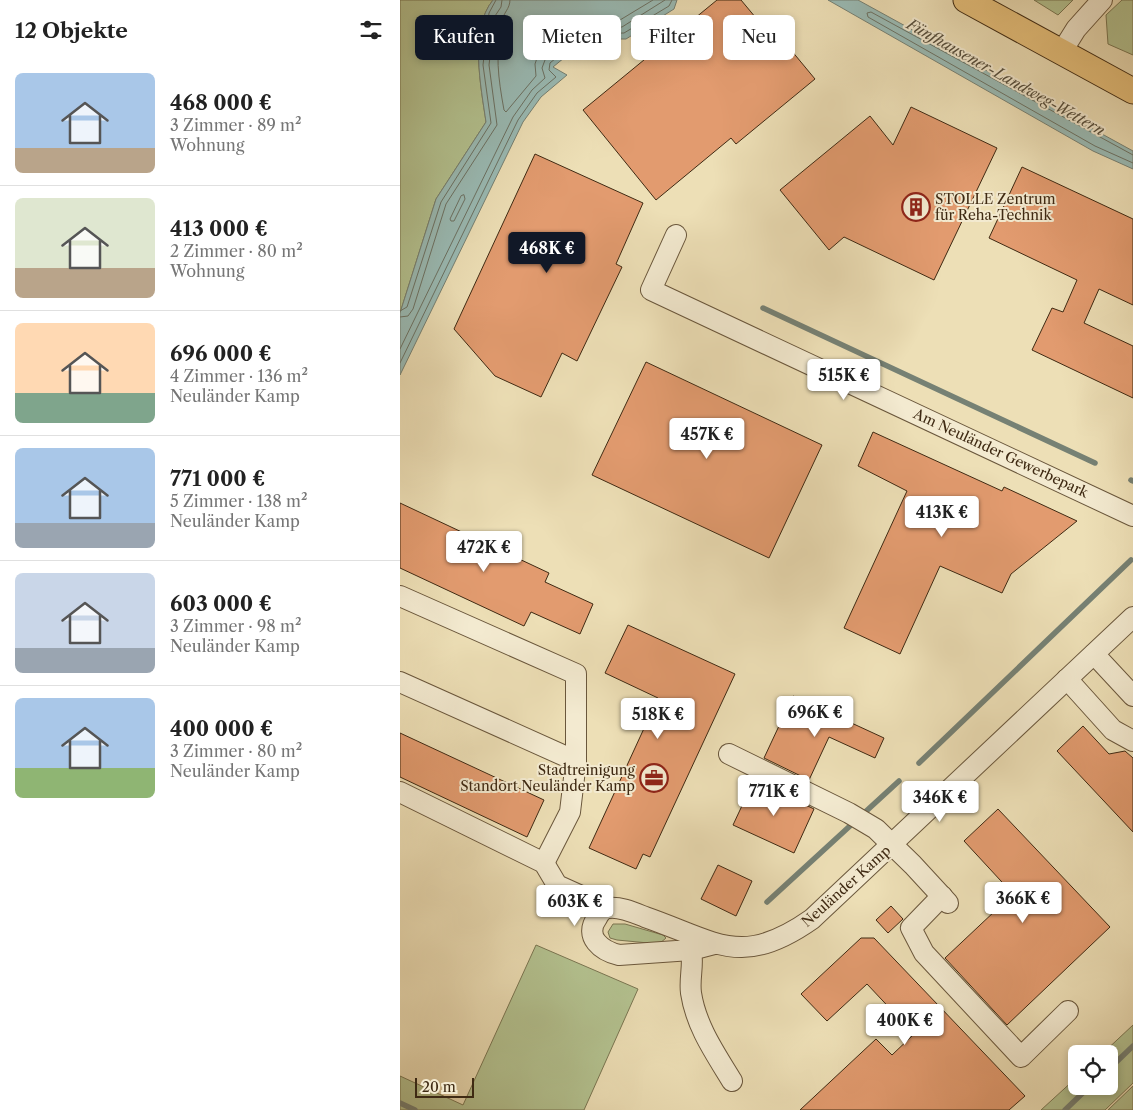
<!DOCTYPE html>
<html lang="de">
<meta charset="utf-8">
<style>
:root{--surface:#fff;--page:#f2f2f2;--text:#222;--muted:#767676;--line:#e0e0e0;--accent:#111827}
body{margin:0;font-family:"Libre Caslon Text",serif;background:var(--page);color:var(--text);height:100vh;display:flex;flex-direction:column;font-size:19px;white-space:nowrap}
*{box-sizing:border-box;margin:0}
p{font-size:16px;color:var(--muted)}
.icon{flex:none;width:28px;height:28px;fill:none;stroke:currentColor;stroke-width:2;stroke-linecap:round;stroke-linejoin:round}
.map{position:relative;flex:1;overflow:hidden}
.sheet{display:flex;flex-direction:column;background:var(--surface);width:400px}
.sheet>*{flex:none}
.top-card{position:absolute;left:15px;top:15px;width:475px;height:45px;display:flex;gap:10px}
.tools{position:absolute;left:668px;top:1045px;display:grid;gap:10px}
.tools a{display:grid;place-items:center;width:50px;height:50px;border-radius:8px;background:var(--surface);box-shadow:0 2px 8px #0003;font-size:25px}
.scale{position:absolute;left:15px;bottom:12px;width:59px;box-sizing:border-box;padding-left:5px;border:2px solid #3f2a13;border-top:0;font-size:14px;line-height:18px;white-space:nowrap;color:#3f2a13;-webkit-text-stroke:4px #f3ead0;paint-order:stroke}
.price{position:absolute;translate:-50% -42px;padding:0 11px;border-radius:5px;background:#fff;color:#222;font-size:16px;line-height:32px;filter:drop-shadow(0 1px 2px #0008)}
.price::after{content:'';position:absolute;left:50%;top:30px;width:15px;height:11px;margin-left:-8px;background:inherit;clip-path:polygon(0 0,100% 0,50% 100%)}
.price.active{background:var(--accent);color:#fff}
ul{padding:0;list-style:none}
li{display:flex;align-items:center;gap:15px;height:125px;padding:0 15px}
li+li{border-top:1px solid var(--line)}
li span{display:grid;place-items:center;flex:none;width:140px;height:100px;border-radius:8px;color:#555}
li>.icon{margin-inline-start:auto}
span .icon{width:60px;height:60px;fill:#fffc;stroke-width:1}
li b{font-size:21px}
h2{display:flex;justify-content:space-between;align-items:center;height:60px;padding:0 15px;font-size:21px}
.chip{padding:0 18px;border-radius:8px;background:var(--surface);box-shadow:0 2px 8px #0003;font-size:18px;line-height:45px}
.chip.active{background:var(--accent);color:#fff}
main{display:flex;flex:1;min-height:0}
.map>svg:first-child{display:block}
.green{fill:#b4c391;stroke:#7a7652}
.water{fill:#9abbb5;stroke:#768174}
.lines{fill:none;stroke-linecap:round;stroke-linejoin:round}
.shore{stroke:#6c7264;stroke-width:1}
.stream{stroke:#768174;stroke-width:5.5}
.building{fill:#e29b6f;stroke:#3f2a13}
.minor-casing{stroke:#6a573c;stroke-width:22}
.major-casing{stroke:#3f2a13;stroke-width:27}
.minor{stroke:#f3ead0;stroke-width:20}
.major{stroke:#e6c07b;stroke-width:25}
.labels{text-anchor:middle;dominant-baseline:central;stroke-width:4;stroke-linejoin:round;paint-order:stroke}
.poi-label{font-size:14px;fill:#3f2a13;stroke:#f3ead0;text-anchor:start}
.street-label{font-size:14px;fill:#3f2a13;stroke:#f3ead0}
.water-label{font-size:15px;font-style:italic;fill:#564e3c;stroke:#f3ead0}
</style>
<main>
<section class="sheet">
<h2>12 Objekte<svg class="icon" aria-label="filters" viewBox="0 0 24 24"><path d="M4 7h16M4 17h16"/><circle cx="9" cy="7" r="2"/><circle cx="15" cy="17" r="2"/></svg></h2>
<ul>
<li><span style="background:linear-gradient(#a9c7e8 75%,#b9a48a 0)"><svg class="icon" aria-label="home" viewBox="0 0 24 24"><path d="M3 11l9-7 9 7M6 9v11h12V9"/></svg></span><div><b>468 000 €</b><p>3 Zimmer · 89 m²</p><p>Wohnung</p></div></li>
<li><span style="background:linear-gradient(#dfe7d0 70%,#b9a48a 0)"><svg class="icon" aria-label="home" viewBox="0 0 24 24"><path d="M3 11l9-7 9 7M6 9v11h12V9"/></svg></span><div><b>413 000 €</b><p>2 Zimmer · 80 m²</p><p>Wohnung</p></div></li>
<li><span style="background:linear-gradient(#ffd9b3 70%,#7fa58c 0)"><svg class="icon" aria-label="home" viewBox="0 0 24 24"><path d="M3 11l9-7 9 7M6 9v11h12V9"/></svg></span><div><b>696 000 €</b><p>4 Zimmer · 136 m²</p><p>Neuländer Kamp</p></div></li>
<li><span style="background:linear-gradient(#a9c7e8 75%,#9aa5b1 0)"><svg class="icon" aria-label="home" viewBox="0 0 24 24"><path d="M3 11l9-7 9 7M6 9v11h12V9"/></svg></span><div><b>771 000 €</b><p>5 Zimmer · 138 m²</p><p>Neuländer Kamp</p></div></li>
<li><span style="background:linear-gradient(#c9d6e8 75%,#9aa5b1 0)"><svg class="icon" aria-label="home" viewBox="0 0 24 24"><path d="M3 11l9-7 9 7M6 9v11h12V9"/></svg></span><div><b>603 000 €</b><p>3 Zimmer · 98 m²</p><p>Neuländer Kamp</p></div></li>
<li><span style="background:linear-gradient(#a9c7e8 70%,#8fb573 0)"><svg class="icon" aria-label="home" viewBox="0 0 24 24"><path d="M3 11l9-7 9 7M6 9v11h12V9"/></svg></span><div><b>400 000 €</b><p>3 Zimmer · 80 m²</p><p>Neuländer Kamp</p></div></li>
</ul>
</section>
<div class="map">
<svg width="733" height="1110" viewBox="0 0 733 1110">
<rect width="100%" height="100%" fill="#eddfb6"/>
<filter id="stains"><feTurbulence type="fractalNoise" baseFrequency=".004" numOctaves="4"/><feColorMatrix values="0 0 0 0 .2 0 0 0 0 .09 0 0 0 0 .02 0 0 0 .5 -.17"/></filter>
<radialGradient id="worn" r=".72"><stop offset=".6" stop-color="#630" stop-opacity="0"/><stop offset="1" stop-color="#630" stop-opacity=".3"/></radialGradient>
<g class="green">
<path d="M0,0h93c-24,29 -12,87 -7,122l-50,77 -36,114z"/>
<polygon points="634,0 673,0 658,15"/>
<polygon points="722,0 733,0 733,55 708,44 706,15"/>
<polygon points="213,924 225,924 263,935 266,938 259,944 217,940 210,938 208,932"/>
<polygon points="136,945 238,989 184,1110 0,1110 0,1076 63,1105"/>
<polygon points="733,1025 733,1083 705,1110 641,1110 676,1078 676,1086 709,1086 709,1054 702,1054"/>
<polygon points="733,1086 733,1110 708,1110"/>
</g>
<g class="water">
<path d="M93,0h184l-3,9 -48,30h-39l-34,28 14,8 -26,22 -18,25 -123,253v-62l36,-114 50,-77c-5,-35 -17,-93 7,-122z"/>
<polygon points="428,0 458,0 733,151 733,169 693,151"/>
</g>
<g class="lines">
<g class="shore">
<path d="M110,0c0,9 -7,13 -8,21 -7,33 -4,56 2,89l2,2 30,-36 -1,-12 3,-9 39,-32 9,-3h34l33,-20"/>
<polyline points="733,155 471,12 467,13 468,17 695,146 733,163"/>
<polygon points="64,195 65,199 54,221 51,221 50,219 61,196"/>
<polyline points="0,311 7,307 41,202 91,123 83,65 89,13 96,0"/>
<polyline points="0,317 8,316 13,309 46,204 97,125 89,65 95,16 101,7 102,0"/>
<polyline points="0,349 113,117 132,90 145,78 142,68 145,60 181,29 222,27 265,0"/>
<polyline points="0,363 118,120 137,93 156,77 149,70 150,63 185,34 224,33 269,6 272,0"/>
</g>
<g class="stream">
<polyline points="363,308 695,463"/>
<polyline points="731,480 733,481"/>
<polyline points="519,763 731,560"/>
<polyline points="367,902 499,781"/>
<polyline points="709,1069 733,1046"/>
<polyline points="0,1103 15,1110"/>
<polyline points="665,1110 690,1086"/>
</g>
</g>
<g class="building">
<polygon points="317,0 341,0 381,48 386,44 415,79 336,144 331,138 256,200 183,110"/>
<polygon points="511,107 597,148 534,280 444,237 429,250 380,190 470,116 493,145"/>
<polygon points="135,154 243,203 216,264 222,267 177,361 162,353 141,397 95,376 54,329"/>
<polygon points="622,167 733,219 733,305 699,289 684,323 733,346 733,398 632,350 652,308 663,312 677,280 589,238"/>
<polygon points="246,362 422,445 369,558 192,475"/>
<polygon points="473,432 602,491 604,487 677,521 611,574 602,593 540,566 500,654 444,628 507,491 458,466"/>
<polygon points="0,503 149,573 145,582 193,604 180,634 131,612 124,626 0,568"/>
<polygon points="228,625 335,674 250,857 243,854 236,869 189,848 258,698 205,673"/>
<polygon points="393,696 484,738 475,758 429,737 409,780 364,758"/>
<polygon points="683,726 709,754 725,751 733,758 733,832 657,751"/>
<polygon points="0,733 144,800 127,837 0,777"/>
<polygon points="354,780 414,809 394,853 333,825"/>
<polygon points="598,809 710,927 607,1025 545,958 613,894 564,841"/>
<polygon points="318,865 352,881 336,916 301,899"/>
<polygon points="491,906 503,919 488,933 476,920"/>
<polygon points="461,938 474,938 625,1096 609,1110 400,1110 476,1039 492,1055 514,1034 467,984 427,1021 401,994"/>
</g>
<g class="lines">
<defs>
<g id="minor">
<polyline points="661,53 676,29 702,0"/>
<polyline points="276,235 251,290 733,516"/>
<polyline points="0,596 176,674 176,761"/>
<polyline points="694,654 733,696"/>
<polyline points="667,679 713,730 733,741"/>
<polyline points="0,682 176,761 170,812 144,863"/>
<polyline points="329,754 449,813 476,829 513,865 548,903"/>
<polyline points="0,792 144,863 157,885 208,908"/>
<polyline points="542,896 511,928 524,953 621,1057 668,1011"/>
<path d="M314,944l-23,6 -72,5c-17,-4 -36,-18 -22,-37 2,-4 6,-9 11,-10 12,-2 27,5 37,9 72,25 96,52 167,2l321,-302"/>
<path d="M291,950c3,15 -2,28 0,43 5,33 24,60 41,88"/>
</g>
<polyline id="major" points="566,0 733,91"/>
</defs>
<use href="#minor" class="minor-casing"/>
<use href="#major" class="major-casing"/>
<use href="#minor" class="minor"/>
<use href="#major" class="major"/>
</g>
<defs>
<symbol id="building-ring" viewBox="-11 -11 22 22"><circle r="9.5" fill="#f3ead0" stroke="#8f2418" stroke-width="1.5"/><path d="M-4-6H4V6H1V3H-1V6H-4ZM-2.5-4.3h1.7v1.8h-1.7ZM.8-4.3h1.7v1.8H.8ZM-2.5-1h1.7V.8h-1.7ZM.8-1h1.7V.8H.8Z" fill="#8f2418"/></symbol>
<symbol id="office-ring" viewBox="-11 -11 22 22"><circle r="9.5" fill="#f3ead0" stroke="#8f2418" stroke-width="1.5"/><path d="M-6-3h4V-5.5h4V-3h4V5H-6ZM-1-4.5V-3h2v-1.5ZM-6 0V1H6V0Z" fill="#8f2418"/></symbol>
</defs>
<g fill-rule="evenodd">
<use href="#building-ring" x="500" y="191" width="32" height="32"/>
<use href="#office-ring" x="238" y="762" width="32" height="32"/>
</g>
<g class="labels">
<g class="poi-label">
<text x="535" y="199">STOLLE Zentrum<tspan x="535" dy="16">für Reha-Technik</tspan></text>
<text x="235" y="770" text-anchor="end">Stadtreinigung<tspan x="235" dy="16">Standort Neuländer Kamp</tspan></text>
</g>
<g class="street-label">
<text transform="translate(601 453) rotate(25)">Am Neuländer Gewerbepark</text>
<text transform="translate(446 886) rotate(-42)">Neuländer Kamp</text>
</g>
<g class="water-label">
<text transform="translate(606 77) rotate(29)">Fünfhausener-Landweg-Wettern</text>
</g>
</g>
<rect width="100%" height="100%" filter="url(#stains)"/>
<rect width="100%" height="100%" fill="url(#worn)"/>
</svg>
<div class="tools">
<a><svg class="icon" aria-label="locate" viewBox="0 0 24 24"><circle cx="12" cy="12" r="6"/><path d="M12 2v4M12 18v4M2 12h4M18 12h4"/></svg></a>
</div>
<div class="scale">20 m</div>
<b class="price active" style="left:147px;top:274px">468K €</b>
<b class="price" style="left:444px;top:401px">515K €</b>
<b class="price" style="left:307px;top:460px">457K €</b>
<b class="price" style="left:542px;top:538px">413K €</b>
<b class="price" style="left:84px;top:573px">472K €</b>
<b class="price" style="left:415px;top:738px">696K €</b>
<b class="price" style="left:258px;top:740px">518K €</b>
<b class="price" style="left:374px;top:817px">771K €</b>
<b class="price" style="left:540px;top:823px">346K €</b>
<b class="price" style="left:623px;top:924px">366K €</b>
<b class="price" style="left:175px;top:927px">603K €</b>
<b class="price" style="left:505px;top:1046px">400K €</b>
<div class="top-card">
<a class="chip active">Kaufen</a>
<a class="chip">Mieten</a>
<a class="chip">Filter</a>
<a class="chip">Neu</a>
</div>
</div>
</main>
